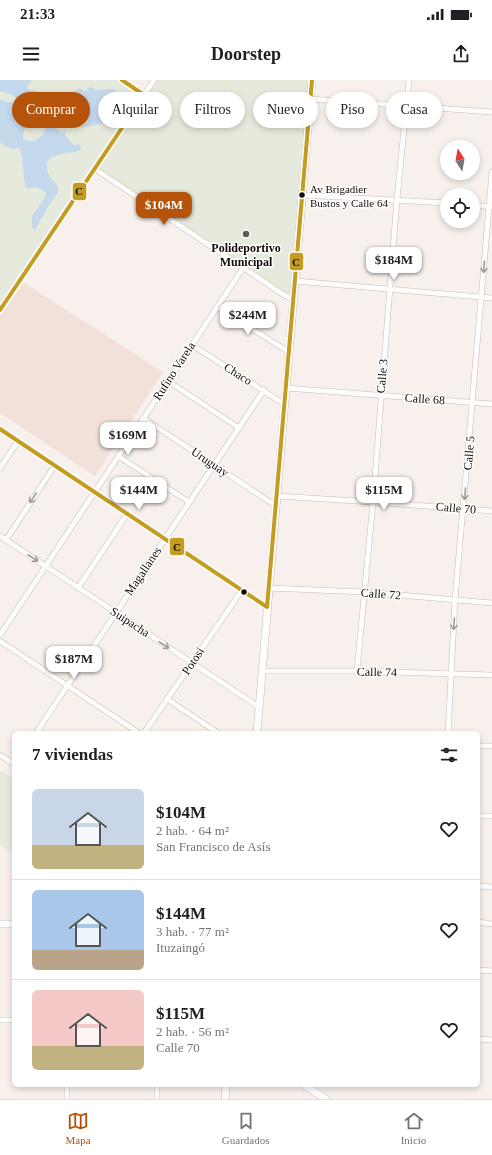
<!DOCTYPE html>
<html lang="es">
<meta charset="utf-8">
<style>
:root{--surface:#fff;--page:#f2f2f2;--text:#202124;--muted:#757577;--line:#e0e0e0;--accent:#b45309}
body{margin:0;font-family:"Times New Roman",serif;background:var(--page);color:var(--text);height:100vh;display:flex;flex-direction:column;font-size:15px;white-space:nowrap}
*{box-sizing:border-box;margin:0}
p{font-size:13px;color:var(--muted)}
.icon{flex:none;width:22px;height:22px;fill:none;stroke:currentColor;stroke-width:2;stroke-linecap:round;stroke-linejoin:round}
.map{position:relative;flex:1;overflow:hidden}
.details{position:absolute;left:12px;top:651px;width:468px;height:356px;display:flex;flex-direction:column;background:var(--surface);border-radius:6px;box-shadow:0 2px 6px #0003}
.details>*{flex:none}
.top-card{position:absolute;left:12px;top:12px;width:468px;height:36px;display:flex;gap:8px}
.needle{width:26px;rotate:349deg}
.fabs{position:absolute;left:440px;top:60px;display:grid;gap:8px}
.fabs a{display:grid;place-items:center;width:40px;height:40px;border-radius:50%;background:var(--surface);box-shadow:0 2px 6px #0003;font-size:20px}
.price{position:absolute;translate:-50% -34px;padding:0 9px;border-radius:8px;background:#fff;color:#222;font-size:13px;line-height:26px;filter:drop-shadow(0 1px 2px #0008)}
.price::after{content:'';position:absolute;left:50%;top:24px;width:12px;height:9px;margin-left:-6px;background:inherit;clip-path:polygon(0 0,100% 0,50% 100%)}
.price.on{background:var(--accent);color:#fff}
ul{padding:0;list-style:none}
li{display:flex;align-items:center;gap:12px;height:100px;padding:0 20px}
li+li{border-top:1px solid var(--line)}
li span{display:grid;place-items:center;flex:none;width:112px;height:80px;border-radius:6px;color:#555}
li>.icon{margin-inline-start:auto}
span .icon{width:48px;height:48px;fill:#fffc;stroke-width:1}
li b{font-size:17px}
h2{display:flex;justify-content:space-between;align-items:center;height:48px;padding:0 20px;font-size:17px}
.chip{padding:0 14px;border-radius:18px;background:var(--surface);box-shadow:0 2px 6px #0003;font-size:14px;line-height:36px}
.chip.on{background:var(--accent);color:#fff}
.status{display:flex;justify-content:space-between;align-items:center;height:28px;padding:0 20px;background:var(--surface);direction:ltr}
.status svg{height:11px;fill:currentColor}
header{display:flex;justify-content:space-between;align-items:center;height:52px;padding:0 20px;background:var(--surface);font-size:18px;font-weight:700}
.menu{display:flex;justify-content:space-around;align-items:center;height:56px;border-top:1px solid var(--line);background:var(--surface);font-size:11px;color:var(--muted)}
.menu a{display:grid;justify-items:center;gap:2px}
.menu .on{color:var(--accent)}
.map>svg:first-child{display:block}
.built{fill:#f1e1d9}
.green{fill:#e6eadc}
.water{fill:#c5d9ed;fill-rule:evenodd}
.lines{fill:none;stroke-linecap:round;stroke-linejoin:round}
.street-casing{stroke:#c6bdb9;stroke-width:6}
.secondary-casing{stroke:#c6bdb9;stroke-width:8}
.street{stroke:#fefdfc;stroke-width:5}
.secondary{stroke:#fefdfc;stroke-width:7}
.bus-1-casing{stroke:#fff;stroke-width:7}
.bus-1{stroke:#c49c20;stroke-width:4}
.oneway{stroke:#a09c99}
.bus-dot{fill:#140a05;stroke:#fff;stroke-width:1.5}
.poi-dot{fill:#635a56;stroke:#fff;stroke-width:1.5}
.labels{text-anchor:middle;dominant-baseline:central;stroke-width:3;stroke-linejoin:round;paint-order:stroke}
.bus-label{font-size:11px;fill:#140a05;stroke:#fff;text-anchor:start}
.poi-label{font-size:12px;font-weight:bold;fill:#140a05;stroke:#fff}
.street-label{font-size:12px;fill:#140a05;stroke:#fff}
.line-badge{stroke:#fff;stroke-width:1.5}
.pale-badge-label{font-size:11px;text-anchor:middle;font-weight:bold;fill:#111}
</style>
<div class="status"><b>21:33</b><svg viewBox="0 0 49 12"><path d="M0 12V9h3v3zM5 12V6h3v6zM10 12V3h3v9zM15 12V0h3v12zM26 1h20v11H26zM47 4h2v5h-2z"/></svg></div>
<header><svg class="icon" aria-label="menu" viewBox="0 0 24 24"><path d="M4 6h16M4 12h16M4 18h16"/></svg>Doorstep<svg class="icon" aria-label="share" viewBox="0 0 24 24"><path d="M12 15V3M7 8l5-5 5 5M5 13v7h14v-7"/></svg></header>
<div class="map">
<svg width="492" height="1019" viewBox="0 0 492 1019">
<rect width="100%" height="100%" fill="#f7f0ec"/>
<polygon class="built" points="24,203 163,292 95,396 0,333 0,236"/>
<g class="green">
<polygon points="0,0 116,0 135,12 137,16 136,20 0,223"/>
<polygon points="154,0 312,0 293,219 95,89"/>
<polygon points="2,691 14,699 14,775 0,765 0,694"/>
</g>
<path class="water" d="M0,0h32l-5,6v3l11,3 11,15h4l3,-3h6l2,-2 -2,-7c6,-3 13,-3 18,-7l4,3 4,-1 2,-4 6,4 18,-1 7,6 3,-1c0,7 -6,12 -7,20l-10,8 -26,6 6,-5 1,-7 -7,-5 -11,1 -2,3v3l2,1 -4,7 -9,-9h-4l-4,2v4l9,7 5,2 2,-2v5l9,10 5,-1 2,5c-8,7 -35,1 -34,18 0,3 1,7 3,10 2,3 6,6 8,9v7l-9,12 -14,25 -3,-2v-12l10,-14 4,-8c-3,-6 -11,-8 -17,-5l-4,-3 -4,-36 -3,-2c-7,2 -13,-1 -18,-6v-42l12,3 20,12 9,-2c-3,-10 -11,-15 -22,-13l-5,-4 -14,-5zM40,43l6,4c-2,10 -14,18 -23,12v-6l3,-7z"/>
<g class="lines">
<defs>
<g id="street">
<polyline points="122,0 144,15"/>
<polyline points="310,19 492,32"/>
<polyline points="95,89 284,215 293,219"/>
<polyline points="302,115 447,123"/>
<polyline points="473,125 491,127"/>
<polyline points="295,201 492,218"/>
<polyline points="217,227 289,272"/>
<polyline points="0,230 154,0"/>
<polyline points="192,265 284,324"/>
<polyline points="168,301 239,348"/>
<polyline points="286,308 492,324"/>
<polyline points="143,338 276,426"/>
<polyline points="0,349 267,527"/>
<polyline points="118,376 189,422"/>
<polyline points="0,388 18,361"/>
<polyline points="277,416 373,422 492,431"/>
<polyline points="0,456 259,627"/>
<polyline points="6,460 55,385"/>
<polyline points="78,508 127,434"/>
<polyline points="269,508 364,512 492,523"/>
<polyline points="0,555 243,188"/>
<polyline points="0,561 139,653"/>
<polyline points="262,591 357,591 492,595"/>
<polyline points="357,591 373,422 397,119 409,0"/>
<polyline points="167,619 218,653"/>
<polyline points="36,653 264,310"/>
<polyline points="144,653 242,510"/>
<polyline points="448,653 455,520 492,92"/>
<polyline points="478,666 492,666"/>
<polyline points="0,675 14,684"/>
<polyline points="478,736 492,736"/>
<polyline points="478,806 492,807"/>
<polyline points="478,842 492,844"/>
<polyline points="478,890 492,891"/>
<polyline points="0,940 14,940"/>
<polyline points="478,959 492,960"/>
<polyline points="67,1005 67,1019"/>
<polyline points="157,1005 157,1019"/>
</g>
<g id="secondary">
<polyline points="257,653 312,0"/>
<polyline points="0,844 14,844"/>
<polyline points="304,1005 326,1019"/>
<polyline points="225,1019 226,1005"/>
</g>
</defs>
<use href="#street" class="street-casing"/>
<use href="#secondary" class="secondary-casing"/>
<use href="#street" class="street"/>
<use href="#secondary" class="secondary"/>
<defs>
<g id="bus-1">
<polyline points="0,230 144,15 122,0"/>
<polyline points="0,349 267,527 312,0"/>
</g>
</defs>
<use href="#bus-1" class="bus-1-casing"/>
<use href="#bus-1" class="bus-1"/>
</g>
<defs><path id="oneway-shaft" d="M-6 0H5M1.5-3L5.5 0L1.5 3" fill="none" stroke-width="1.6" stroke-linecap="round" stroke-linejoin="round"/></defs>
<g class="oneway">
<use href="#oneway-shaft" transform="translate(484 187) rotate(94)"/>
<use href="#oneway-shaft" transform="translate(465 414) rotate(95)"/>
<use href="#oneway-shaft" transform="translate(33 418) rotate(123)"/>
<use href="#oneway-shaft" transform="translate(33 478) rotate(33)"/>
<use href="#oneway-shaft" transform="translate(454 544) rotate(94)"/>
<use href="#oneway-shaft" transform="translate(164 565) rotate(33)"/>
</g>
<g class="bus-dot">
<circle cx="302" cy="115" r="3.5"/>
<circle cx="244" cy="512" r="3.5"/>
</g>
<circle class="poi-dot" cx="246" cy="154" r="4"/>
<g class="labels">
<g class="bus-label">
<text x="310" y="109">Av Brigadier<tspan x="310" dy="14">Bustos y Calle 64</tspan></text>
</g>
<g class="poi-label">
<text x="246" y="168">Polideportivo<tspan x="246" dy="14">Municipal</tspan></text>
</g>
<g class="street-label">
<text transform="translate(174 291) rotate(-57)">Rufino Varela</text>
<text transform="translate(238 294) rotate(32)">Chaco</text>
<text transform="translate(382 296) rotate(-85)">Calle 3</text>
<text transform="translate(425 319) rotate(4)">Calle 68</text>
<text transform="translate(469 373) rotate(-85)">Calle 5</text>
<text transform="translate(210 382) rotate(34)">Uruguay</text>
<text transform="translate(456 428) rotate(5)">Calle 70</text>
<text transform="translate(143 491) rotate(-56)">Magallanes</text>
<text transform="translate(381 514) rotate(4)">Calle 72</text>
<text transform="translate(130 542) rotate(33)">Suipacha</text>
<text transform="translate(193 581) rotate(-56)">Potosi</text>
<text transform="translate(377 592) rotate(1)">Calle 74</text>
</g>
</g>
<g class="line-badge">
<rect x="72" y="102" width="15" height="19" rx="4" fill="#c49c20"/>
<rect x="289" y="172" width="15" height="19" rx="4" fill="#c49c20"/>
<rect x="169" y="457" width="16" height="19" rx="4" fill="#c49c20"/>
</g>
<g class="pale-badge-label">
<text x="79" y="115">C</text>
<text x="296" y="186">C</text>
<text x="177" y="471">C</text>
</g>
</svg>
<div class="fabs">
<a><svg class="needle" viewBox="-14 -14 28 28"><path d="M0-13l5 13h-10z" fill="#e53935"/><path d="M0 13l5-13h-10z" fill="#757577"/></svg></a>
<a><svg class="icon" aria-label="locate" viewBox="0 0 24 24"><circle cx="12" cy="12" r="6"/><path d="M12 2v4M12 18v4M2 12h4M18 12h4"/></svg></a>
</div>
<b class="price on" style="left:164px;top:146px">$104M</b>
<b class="price" style="left:394px;top:201px">$184M</b>
<b class="price" style="left:248px;top:256px">$244M</b>
<b class="price" style="left:128px;top:376px">$169M</b>
<b class="price" style="left:139px;top:431px">$144M</b>
<b class="price" style="left:384px;top:431px">$115M</b>
<b class="price" style="left:74px;top:600px">$187M</b>
<div class="top-card">
<a class="chip on">Comprar</a>
<a class="chip">Alquilar</a>
<a class="chip">Filtros</a>
<a class="chip">Nuevo</a>
<a class="chip">Piso</a>
<a class="chip">Casa</a>
</div>
<section class="details">
<h2>7 viviendas<svg class="icon" aria-label="filters" viewBox="0 0 24 24"><path d="M4 7h16M4 17h16"/><circle cx="9" cy="7" r="2"/><circle cx="15" cy="17" r="2"/></svg></h2>
<ul>
<li><span style="background:linear-gradient(#c9d6e8 70%,#c2b280 0)"><svg class="icon" aria-label="home" viewBox="0 0 24 24"><path d="M3 11l9-7 9 7M6 9v11h12V9"/></svg></span><div><b>$104M</b><p>2 hab. · 64 m²</p><p>San Francisco de Asís</p></div><svg class="icon" aria-label="heart" viewBox="0 0 24 24"><path d="M12 20l-8-8c-3-5 5-10 8-4 3-6 11-1 8 4z"/></svg></li>
<li><span style="background:linear-gradient(#a9c7e8 75%,#b9a48a 0)"><svg class="icon" aria-label="home" viewBox="0 0 24 24"><path d="M3 11l9-7 9 7M6 9v11h12V9"/></svg></span><div><b>$144M</b><p>3 hab. · 77 m²</p><p>Ituzaingó</p></div><svg class="icon" aria-label="heart" viewBox="0 0 24 24"><path d="M12 20l-8-8c-3-5 5-10 8-4 3-6 11-1 8 4z"/></svg></li>
<li><span style="background:linear-gradient(#f6c9c9 70%,#c2b280 0)"><svg class="icon" aria-label="home" viewBox="0 0 24 24"><path d="M3 11l9-7 9 7M6 9v11h12V9"/></svg></span><div><b>$115M</b><p>2 hab. · 56 m²</p><p>Calle 70</p></div><svg class="icon" aria-label="heart" viewBox="0 0 24 24"><path d="M12 20l-8-8c-3-5 5-10 8-4 3-6 11-1 8 4z"/></svg></li>
</ul>
</section>
</div>
<nav class="menu">
<a class="on"><svg class="icon" aria-label="map" viewBox="0 0 24 24"><path d="M3 6l6-2 6 2 6-2v14l-6 2-6-2-6 2zM9 4v14M15 6v14"/></svg>Mapa</a>
<a><svg class="icon" aria-label="saved" viewBox="0 0 24 24"><path d="M7 4h10v16l-5-4-5 4z"/></svg>Guardados</a>
<a><svg class="icon" aria-label="home" viewBox="0 0 24 24"><path d="M3 11l9-7 9 7M6 9v11h12V9"/></svg>Inicio</a>
</nav>
